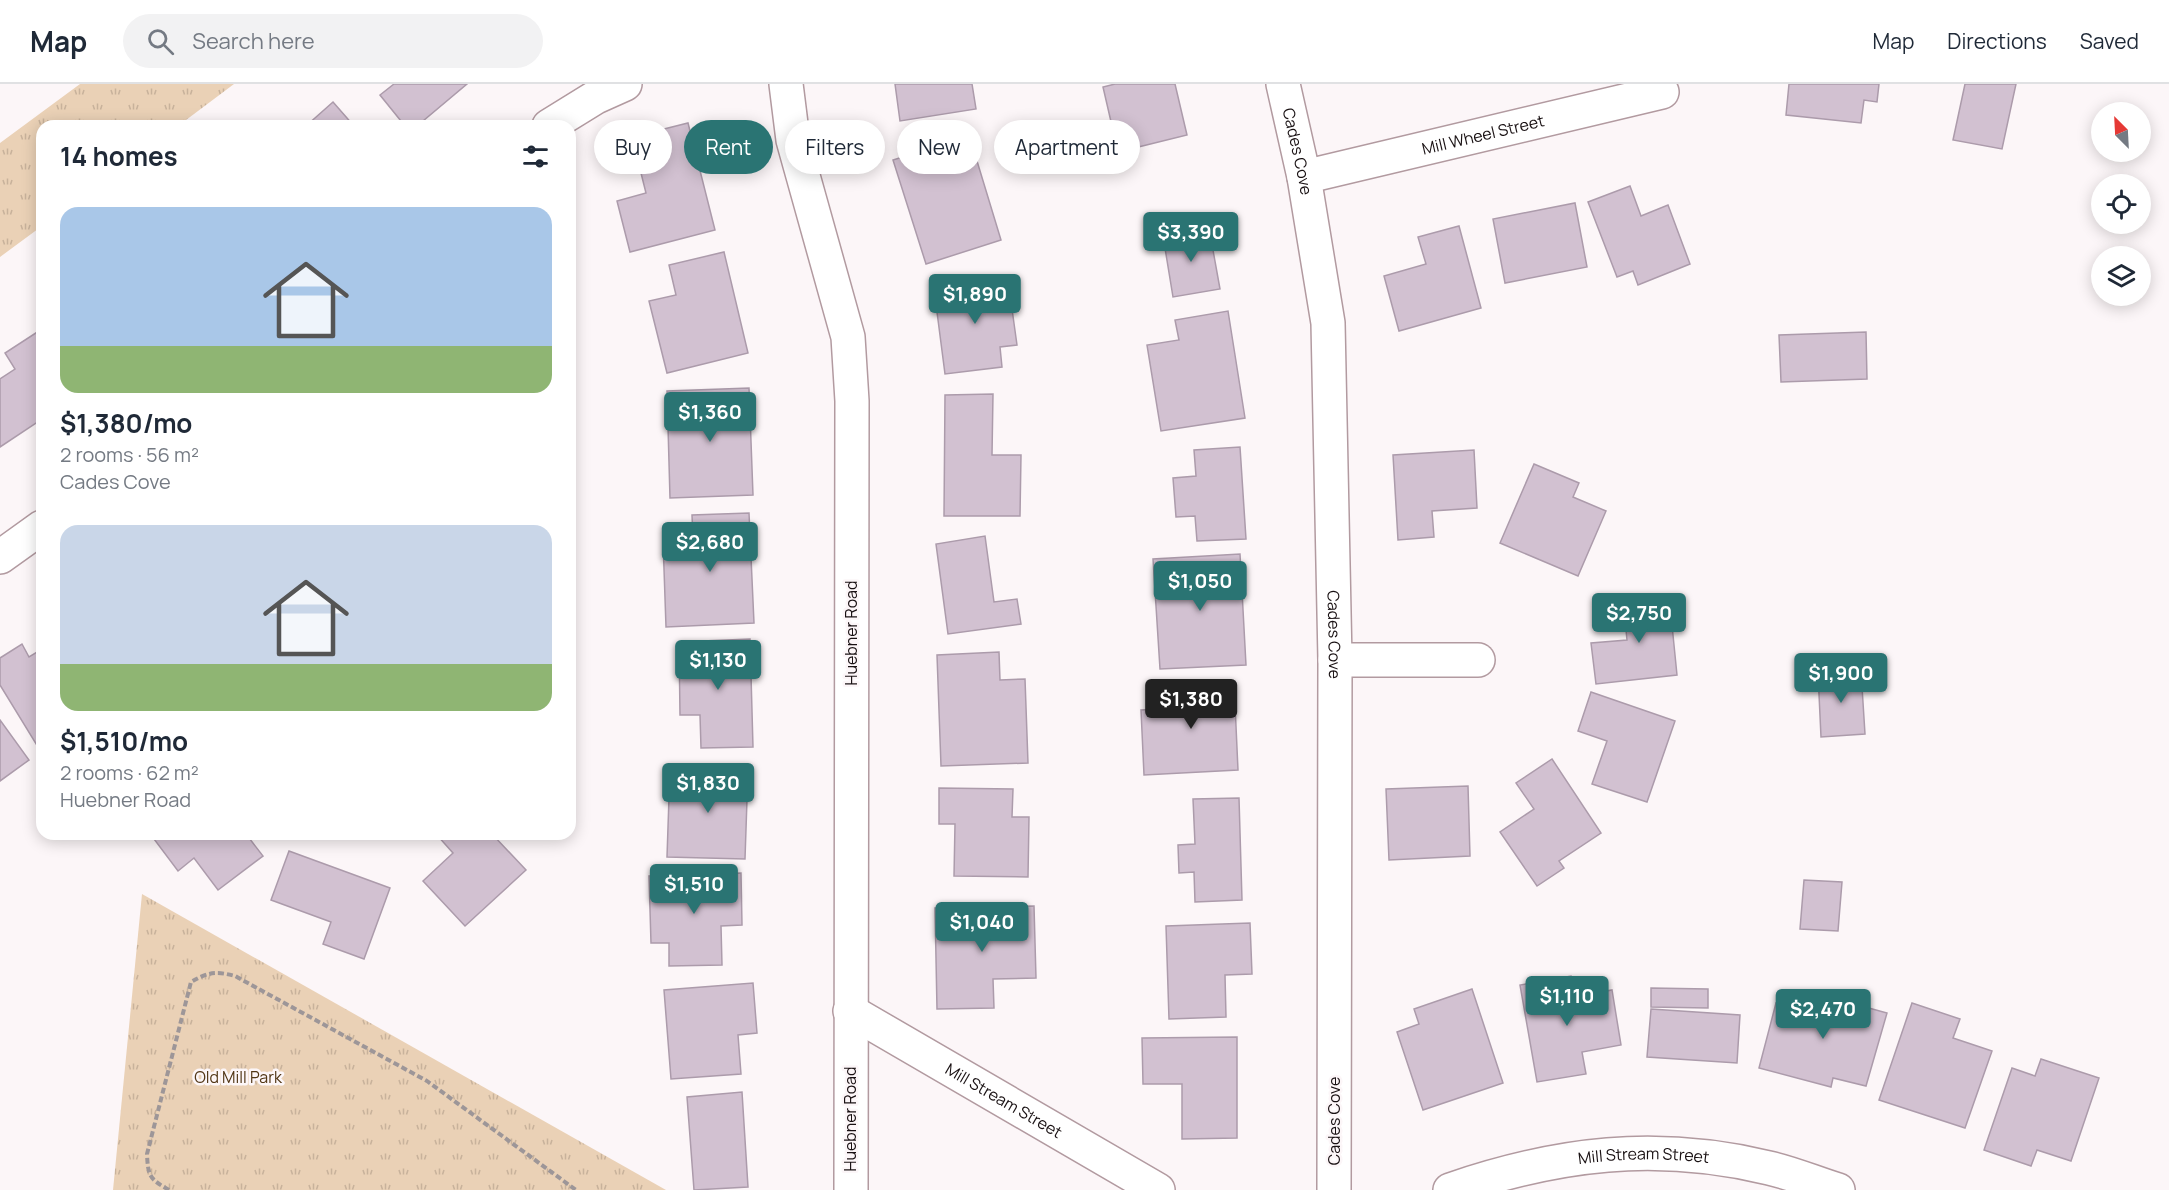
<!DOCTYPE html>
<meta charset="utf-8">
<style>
:root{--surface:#fff;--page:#f2f2f3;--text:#1f2937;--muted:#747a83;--line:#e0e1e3;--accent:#2a7473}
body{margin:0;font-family:Manrope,sans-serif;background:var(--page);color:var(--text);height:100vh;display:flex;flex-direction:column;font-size:22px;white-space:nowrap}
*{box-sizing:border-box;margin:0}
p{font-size:20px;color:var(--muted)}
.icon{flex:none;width:33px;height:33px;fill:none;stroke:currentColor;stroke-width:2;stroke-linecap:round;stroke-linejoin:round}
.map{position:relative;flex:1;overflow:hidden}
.panel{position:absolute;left:36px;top:36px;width:540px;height:720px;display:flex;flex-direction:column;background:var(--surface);border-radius:18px;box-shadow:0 3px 15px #0003}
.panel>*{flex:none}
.guide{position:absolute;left:594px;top:36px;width:570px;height:54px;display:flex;gap:12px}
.needle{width:39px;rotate:336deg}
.controls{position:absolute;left:2091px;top:18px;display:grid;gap:12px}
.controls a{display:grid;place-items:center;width:60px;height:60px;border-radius:50%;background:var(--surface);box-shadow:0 3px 15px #0003;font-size:30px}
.price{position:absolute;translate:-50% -51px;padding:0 14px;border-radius:6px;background:var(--accent);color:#fff;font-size:20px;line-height:39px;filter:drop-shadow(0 2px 3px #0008)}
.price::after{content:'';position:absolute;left:50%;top:36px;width:18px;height:14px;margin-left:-9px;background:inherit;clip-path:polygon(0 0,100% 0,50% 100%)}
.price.current{background:#222;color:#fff}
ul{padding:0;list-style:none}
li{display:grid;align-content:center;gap:12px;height:318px;padding:0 24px}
li span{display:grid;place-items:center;height:186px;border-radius:18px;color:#555}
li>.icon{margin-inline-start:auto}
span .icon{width:108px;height:108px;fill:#fffc;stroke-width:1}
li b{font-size:26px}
h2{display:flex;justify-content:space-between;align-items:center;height:72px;padding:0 24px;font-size:26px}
.pill{padding:0 21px;border-radius:27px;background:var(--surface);box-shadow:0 3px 15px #0003;font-size:21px;line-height:54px}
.pill.current{background:var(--accent);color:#fff}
header{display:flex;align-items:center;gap:36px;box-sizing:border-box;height:84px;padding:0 30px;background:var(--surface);border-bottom:2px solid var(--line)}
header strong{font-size:28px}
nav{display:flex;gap:33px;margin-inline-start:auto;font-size:21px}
.search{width:420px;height:54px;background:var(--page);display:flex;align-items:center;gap:15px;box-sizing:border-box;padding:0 21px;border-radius:33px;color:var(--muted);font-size:22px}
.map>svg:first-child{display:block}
.grass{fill:url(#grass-tufts)}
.building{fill:#d2c1d1;stroke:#ac9bab;stroke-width:1.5}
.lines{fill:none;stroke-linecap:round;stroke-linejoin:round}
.minor-casing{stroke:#b29aa0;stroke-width:36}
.path{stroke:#9d9698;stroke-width:4;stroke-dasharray:6 3;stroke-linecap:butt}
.minor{stroke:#fff;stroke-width:33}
.labels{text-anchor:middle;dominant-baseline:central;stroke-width:5;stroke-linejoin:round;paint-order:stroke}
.street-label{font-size:16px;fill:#181012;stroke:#fcf6f8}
.park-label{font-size:16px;fill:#513615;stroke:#fcf6f8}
</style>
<header>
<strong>Map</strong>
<div class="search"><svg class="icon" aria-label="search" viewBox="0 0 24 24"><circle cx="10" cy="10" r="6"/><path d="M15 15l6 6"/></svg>Search here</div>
<nav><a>Map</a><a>Directions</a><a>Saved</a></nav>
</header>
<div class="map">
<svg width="2169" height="1106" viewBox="0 0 2169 1106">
<defs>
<pattern id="grass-tufts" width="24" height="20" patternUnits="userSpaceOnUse" patternTransform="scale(1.5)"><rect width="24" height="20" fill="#ead1b6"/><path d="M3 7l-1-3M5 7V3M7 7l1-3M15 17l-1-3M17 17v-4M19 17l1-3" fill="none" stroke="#c8b29b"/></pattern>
</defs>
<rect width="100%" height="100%" fill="#fcf6f8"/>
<g class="grass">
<polygon points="80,0 234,0 178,42 42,42 42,142 0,173 0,59"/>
<polygon points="142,810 666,1106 113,1106"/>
</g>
<g class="building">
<polygon points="394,0 467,0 417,42 405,42 380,11"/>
<polygon points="895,0 972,0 976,25 900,37"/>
<polygon points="1115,0 1175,0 1187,51 1118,68 1103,3"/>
<polygon points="1789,0 1879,0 1877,18 1864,16 1861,39 1786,31"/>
<polygon points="1965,0 2016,0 2002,65 1953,56"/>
<polygon points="333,18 354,42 306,42"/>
<polygon points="688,39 715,146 630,168 617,117 646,109 632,53"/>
<polygon points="954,57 962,82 977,77 1001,156 926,180 893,76"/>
<polygon points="1630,102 1641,132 1668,121 1690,180 1638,201 1633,187 1617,193 1588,118"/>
<polygon points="1575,119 1587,183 1505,199 1493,135"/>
<polygon points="1459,142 1481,224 1399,247 1384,192 1426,180 1418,153"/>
<polygon points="1209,144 1220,205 1173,213 1163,152"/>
<polygon points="724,168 748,269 667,289 649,217 676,211 669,181"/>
<polygon points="1008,196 1017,261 1000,263 1002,283 945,290 934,205"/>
<polygon points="1228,227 1245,334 1161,347 1147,261 1179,256 1175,236"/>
<polygon points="42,245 42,335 0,363 0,295 15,285 5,269"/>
<polygon points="1866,248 1867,295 1781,298 1779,251"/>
<polygon points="749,304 753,411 670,414 667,307"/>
<polygon points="993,310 992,371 1021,371 1020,432 944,432 945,311"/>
<polygon points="1240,363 1246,455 1197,457 1195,432 1176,433 1173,394 1196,392 1194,366"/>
<polygon points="1474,366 1477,424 1432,427 1434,453 1398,456 1393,371"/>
<polygon points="1534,380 1579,399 1573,413 1606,427 1578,492 1500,459"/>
<polygon points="749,429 754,539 666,543 663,456 693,455 692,431"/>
<polygon points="985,452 994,518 1017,515 1021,540 948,550 936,460"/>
<polygon points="1240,470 1246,581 1160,585 1153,475"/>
<polygon points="1669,511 1677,591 1596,600 1591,559 1627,556 1623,516"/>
<polygon points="750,555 753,663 701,664 700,631 680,631 679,558"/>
<polygon points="22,560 29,573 42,565 41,668 0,601 0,574"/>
<polygon points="999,568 1000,596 1025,595 1028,679 941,682 937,571"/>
<polygon points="1861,587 1865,650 1821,653 1818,589"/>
<polygon points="1234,598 1238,686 1144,691 1141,626 1162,625 1160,602"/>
<polygon points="1591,608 1675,637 1647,718 1592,700 1607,657 1578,647"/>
<polygon points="570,614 573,614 575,655 570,655"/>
<polygon points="0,636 29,676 0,697"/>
<polygon points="1552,675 1601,749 1559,777 1564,784 1537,802 1500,748 1534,725 1516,699"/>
<polygon points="670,684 748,686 745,775 667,773"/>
<polygon points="1468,702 1470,772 1389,776 1386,705"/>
<polygon points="939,704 1013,705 1012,733 1029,733 1028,793 954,792 955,740 939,740"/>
<polygon points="1239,714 1242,816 1195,818 1194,788 1179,789 1178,761 1195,760 1193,715"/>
<polygon points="246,750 263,772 218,806 194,774 178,787 151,751"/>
<polygon points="436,750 492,750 526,786 465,842 423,797 453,769"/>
<polygon points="289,767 390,804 364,875 323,860 331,838 271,816"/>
<polygon points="741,789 742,841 721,842 722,881 669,882 669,859 651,859 649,792"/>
<polygon points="1804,796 1842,798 1838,847 1800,845"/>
<polygon points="1034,822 1036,894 993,895 994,924 937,925 935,824"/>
<polygon points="1250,839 1252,890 1225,891 1226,933 1169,935 1166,842"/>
<polygon points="1571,892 1574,913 1612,906 1621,961 1582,968 1586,990 1537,998 1520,901"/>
<polygon points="753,899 757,949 738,951 741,990 671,995 664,906"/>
<polygon points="1651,904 1708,905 1708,924 1651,923"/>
<polygon points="1472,905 1503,999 1423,1026 1397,948 1419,940 1414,925"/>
<polygon points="1804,906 1887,929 1866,1002 1833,994 1831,1003 1759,984 1776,919 1798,925"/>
<polygon points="1912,919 1960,935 1953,954 1992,967 1965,1044 1879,1016"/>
<polygon points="1651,925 1740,931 1737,979 1647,973"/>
<polygon points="1237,953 1237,1054 1182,1055 1182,1000 1143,1000 1142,954"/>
<polygon points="2041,975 2099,994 2071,1077 2037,1066 2031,1082 1984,1066 2012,984 2035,992"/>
<polygon points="742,1008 748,1103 694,1106 687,1013"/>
</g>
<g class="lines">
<defs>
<g id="minor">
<polyline points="786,0 793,56 848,253 852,317 851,1106"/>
<path id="s1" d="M1283,0l21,93 24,146 7,337 -1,530"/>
<polyline points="549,42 596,13 625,0"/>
<path id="s2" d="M1304,93l358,-85"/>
<polyline points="0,473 42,443"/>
<polyline points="1335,576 1478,576"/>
<path id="s3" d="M850,927l308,179"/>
<path id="s4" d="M1450,1106c108,-37 206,-49 319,-22 23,5 46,15 69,22"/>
</g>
</defs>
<use href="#minor" class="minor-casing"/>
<path class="path" d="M169,1106c-19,-11 -21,-13 -22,-36l44,-172c17,-10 25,-11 44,-6l192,105 149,109"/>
<use href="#minor" class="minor"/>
</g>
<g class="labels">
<g class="street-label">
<text stroke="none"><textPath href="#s2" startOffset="184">Mill Wheel Street</textPath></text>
<text stroke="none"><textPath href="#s1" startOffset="69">Cades Cove</textPath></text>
<text transform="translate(851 549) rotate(-90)">Huebner Road</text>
<text stroke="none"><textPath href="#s1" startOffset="555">Cades Cove</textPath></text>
<text stroke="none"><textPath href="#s3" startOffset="178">Mill Stream Street</textPath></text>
<text transform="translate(850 1035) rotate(-90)">Huebner Road</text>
<text transform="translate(1334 1037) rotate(-90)">Cades Cove</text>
<text stroke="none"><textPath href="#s4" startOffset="198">Mill Stream Street</textPath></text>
</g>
<g class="park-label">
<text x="238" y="993">Old Mill Park</text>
</g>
</g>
</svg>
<div class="controls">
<a><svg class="needle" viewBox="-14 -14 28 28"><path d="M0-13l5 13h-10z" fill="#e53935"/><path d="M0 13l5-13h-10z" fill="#747a83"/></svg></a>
<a><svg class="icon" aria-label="locate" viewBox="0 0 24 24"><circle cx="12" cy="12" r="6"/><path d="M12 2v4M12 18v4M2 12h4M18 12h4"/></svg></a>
<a><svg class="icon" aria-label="layers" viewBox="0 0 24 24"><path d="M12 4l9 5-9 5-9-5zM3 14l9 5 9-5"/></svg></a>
</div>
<b class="price" style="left:1191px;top:179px">$3,390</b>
<b class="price" style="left:975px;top:241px">$1,890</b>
<b class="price" style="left:710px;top:359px">$1,360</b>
<b class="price" style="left:710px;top:489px">$2,680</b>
<b class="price" style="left:1200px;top:528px">$1,050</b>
<b class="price" style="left:1639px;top:560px">$2,750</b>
<b class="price" style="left:718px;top:607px">$1,130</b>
<b class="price" style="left:1841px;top:620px">$1,900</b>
<b class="price current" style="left:1191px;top:646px">$1,380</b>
<b class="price" style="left:708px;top:730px">$1,830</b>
<b class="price" style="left:694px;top:831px">$1,510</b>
<b class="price" style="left:982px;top:869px">$1,040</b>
<b class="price" style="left:1567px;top:943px">$1,110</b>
<b class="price" style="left:1823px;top:956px">$2,470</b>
<div class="guide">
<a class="pill">Buy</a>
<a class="pill current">Rent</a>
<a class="pill">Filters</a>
<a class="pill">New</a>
<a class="pill">Apartment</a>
</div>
<section class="panel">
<h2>14 homes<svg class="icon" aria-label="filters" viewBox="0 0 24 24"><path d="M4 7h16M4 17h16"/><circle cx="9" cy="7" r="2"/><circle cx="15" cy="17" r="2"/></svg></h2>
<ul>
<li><span style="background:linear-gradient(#a9c7e8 75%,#8fb573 0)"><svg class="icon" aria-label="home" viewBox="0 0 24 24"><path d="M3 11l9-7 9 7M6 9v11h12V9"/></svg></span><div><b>$1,380/mo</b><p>2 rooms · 56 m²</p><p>Cades Cove</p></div></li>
<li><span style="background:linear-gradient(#c9d6e8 75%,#8fb573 0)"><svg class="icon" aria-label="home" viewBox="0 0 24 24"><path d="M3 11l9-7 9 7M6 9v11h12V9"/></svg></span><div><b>$1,510/mo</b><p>2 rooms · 62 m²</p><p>Huebner Road</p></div></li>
</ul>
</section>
</div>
